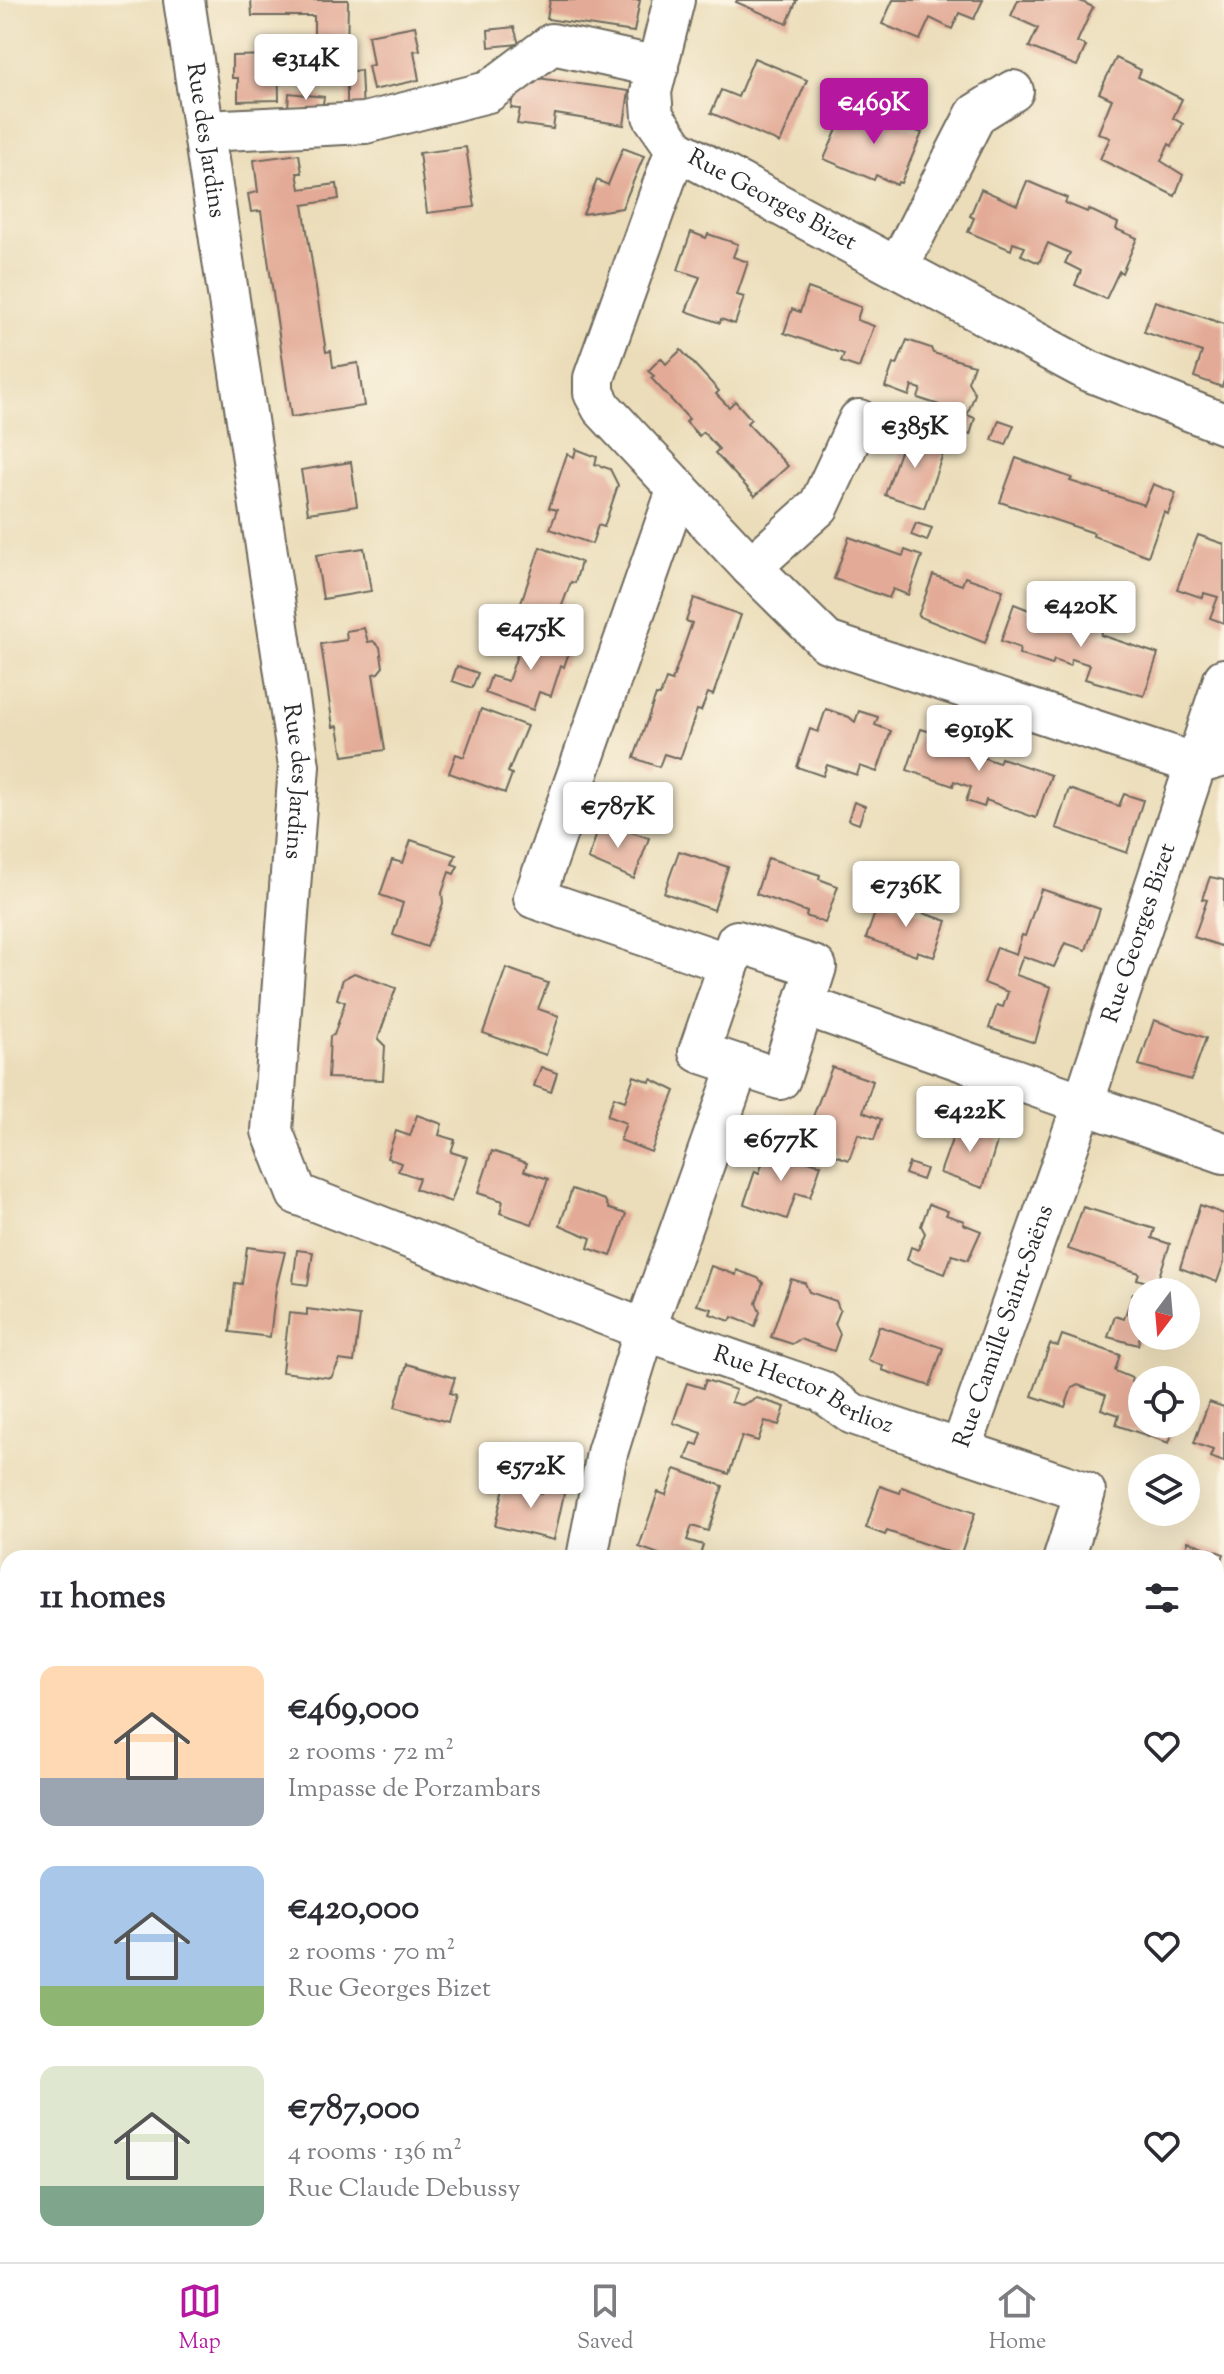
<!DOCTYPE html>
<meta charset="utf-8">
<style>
:root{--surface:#fff;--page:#f2f2f3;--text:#2b2b33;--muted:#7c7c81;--line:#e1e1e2;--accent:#b5179e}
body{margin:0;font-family:"Sorts Mill Goudy",serif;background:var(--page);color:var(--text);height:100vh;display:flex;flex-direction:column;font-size:30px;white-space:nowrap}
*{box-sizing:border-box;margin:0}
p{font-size:26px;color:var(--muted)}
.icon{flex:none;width:44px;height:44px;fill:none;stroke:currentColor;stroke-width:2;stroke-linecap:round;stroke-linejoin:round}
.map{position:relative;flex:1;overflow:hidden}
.drawer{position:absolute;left:0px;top:1550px;width:1224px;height:712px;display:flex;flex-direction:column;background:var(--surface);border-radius:24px 24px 0 0;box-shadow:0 8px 32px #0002}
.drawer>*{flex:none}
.needle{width:52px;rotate:196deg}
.controls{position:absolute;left:1128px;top:1278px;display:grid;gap:16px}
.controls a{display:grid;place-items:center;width:72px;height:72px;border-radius:50%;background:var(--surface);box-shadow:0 8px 32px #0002;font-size:40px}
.price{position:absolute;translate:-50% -68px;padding:0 18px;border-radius:8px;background:#fff;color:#222;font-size:26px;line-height:52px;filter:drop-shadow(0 2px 4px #0008)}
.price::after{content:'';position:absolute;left:50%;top:48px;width:24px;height:18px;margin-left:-12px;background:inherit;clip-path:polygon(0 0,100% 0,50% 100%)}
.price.current{background:var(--accent);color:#fff}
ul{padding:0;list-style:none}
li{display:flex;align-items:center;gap:24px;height:200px;padding:0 40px}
li span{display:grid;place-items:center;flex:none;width:224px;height:160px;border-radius:16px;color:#555}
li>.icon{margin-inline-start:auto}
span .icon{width:96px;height:96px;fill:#fffc;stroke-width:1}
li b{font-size:34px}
h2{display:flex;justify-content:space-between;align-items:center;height:96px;padding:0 40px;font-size:34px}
.menu{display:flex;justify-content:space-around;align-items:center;height:112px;border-top:2px solid var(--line);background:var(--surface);font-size:22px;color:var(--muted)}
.menu a{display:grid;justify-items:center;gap:4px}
.menu .current{color:var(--accent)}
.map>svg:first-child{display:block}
.building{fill:#e3ab97}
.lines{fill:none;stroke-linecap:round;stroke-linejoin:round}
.minor-casing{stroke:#6e695d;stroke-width:44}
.secondary-casing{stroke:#6e695d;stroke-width:48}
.minor{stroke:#fff;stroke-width:40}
.secondary{stroke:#fff;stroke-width:44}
.labels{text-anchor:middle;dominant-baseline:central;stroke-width:6;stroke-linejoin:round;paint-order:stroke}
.street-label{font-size:24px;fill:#2b2b2b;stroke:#fcf5e5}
</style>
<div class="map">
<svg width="1224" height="2262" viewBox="0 0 1224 2262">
<rect width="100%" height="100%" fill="#fcf5e5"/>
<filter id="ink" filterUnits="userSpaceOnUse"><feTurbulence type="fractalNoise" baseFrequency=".0125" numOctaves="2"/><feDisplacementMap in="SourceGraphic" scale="16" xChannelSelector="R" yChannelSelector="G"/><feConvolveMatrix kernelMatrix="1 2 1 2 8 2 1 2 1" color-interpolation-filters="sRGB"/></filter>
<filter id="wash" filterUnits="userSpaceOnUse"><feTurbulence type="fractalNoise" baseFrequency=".006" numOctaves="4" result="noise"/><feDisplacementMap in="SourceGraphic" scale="32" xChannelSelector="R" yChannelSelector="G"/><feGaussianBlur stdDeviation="1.8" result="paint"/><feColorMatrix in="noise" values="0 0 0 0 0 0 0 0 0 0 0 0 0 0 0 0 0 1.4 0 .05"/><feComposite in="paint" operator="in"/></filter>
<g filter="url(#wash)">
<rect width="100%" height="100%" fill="#ebddb9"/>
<g id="blocks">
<g class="building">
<polygon points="251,0 348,0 347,55 323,55 323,44 314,44 314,16 252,16"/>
<polygon points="550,0 640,0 634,32 547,19"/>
<polygon points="737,0 797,0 787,24 736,2"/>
<polygon points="893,0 983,0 974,19 959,13 952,29 930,18 920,40 882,24"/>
<polygon points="1018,0 1078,0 1093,7 1077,42 1086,46 1077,66 1029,47 1038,28 1011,16"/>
<polygon points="415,26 420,50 414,51 419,80 373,90 368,66 373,65 368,35"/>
<polygon points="514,27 519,44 489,47 488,30"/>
<polygon points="278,55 279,100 238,101 238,78 232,78 232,56"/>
<polygon points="754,58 807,80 780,143 711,113 721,90 738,97"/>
<polygon points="1116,58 1141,70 1138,77 1182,99 1173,118 1183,124 1172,146 1169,144 1161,161 1183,175 1175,196 1100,159 1110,138 1098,133 1112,99 1099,93"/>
<polygon points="361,70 363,113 347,113 347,72"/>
<polygon points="538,78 629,91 624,125 555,114 553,129 517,124 520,109 511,108 514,89"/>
<polygon points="289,93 324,97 322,111 288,108"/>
<polygon points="868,101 890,109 886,119 922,133 901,183 898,182 897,185 876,175 874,180 824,159 842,118 858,125"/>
<polygon points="466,147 475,207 427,213 419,153"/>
<polygon points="623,148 644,156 622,208 583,214 597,180 608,185"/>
<polygon points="299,154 302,173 297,173 300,189 337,184 339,199 303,205 326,352 331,351 333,367 358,363 364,406 291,417 261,211 251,212 248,194 258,192 254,160"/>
<polygon points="1027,181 1067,198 1065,203 1087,212 1088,209 1118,223 1116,229 1137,238 1122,273 1119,271 1106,299 1075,285 1081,271 1065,263 1070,253 1048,243 1039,263 1021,255 1025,247 1013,243 1011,250 968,232 974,218 970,216 981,189 1017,205"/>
<polygon points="691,232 706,238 708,234 738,244 733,257 748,262 737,295 744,297 735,324 721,319 720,323 686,311 700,277 678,270"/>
<polygon points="808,288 861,307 857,320 874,326 859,368 841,362 844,354 784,333 792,309 800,312"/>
<polygon points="1155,301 1224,324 1224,380 1222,387 1194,377 1202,352 1144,332"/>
<polygon points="907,340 931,348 933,353 974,365 968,382 975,394 967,415 975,418 970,435 933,422 939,405 918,398 921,389 912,386 909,396 885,387 893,364 897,365"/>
<polygon points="681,350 719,391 716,394 729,407 735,401 751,419 747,423 788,466 755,496 715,453 719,449 703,432 699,436 686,422 689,419 651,378 654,376 648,371 661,358 666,364"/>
<polygon points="999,420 1014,425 1006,445 992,440"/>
<polygon points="907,431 946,445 924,508 885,495"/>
<polygon points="576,449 597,457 595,464 610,469 618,485 604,527 598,525 592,544 550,529 557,510 549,508 567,454 574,457"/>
<polygon points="1016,458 1072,478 1070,481 1144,505 1153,484 1176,493 1168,514 1164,512 1148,556 1093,536 1094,533 1000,502"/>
<polygon points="351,462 357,506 308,513 301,470"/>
<polygon points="916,523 932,528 927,541 911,535"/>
<polygon points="1198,535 1224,544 1224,623 1210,618 1218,597 1204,593 1203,598 1177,589"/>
<polygon points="849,537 903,556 905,550 922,556 908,595 893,589 889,598 834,579"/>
<polygon points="540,547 581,562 575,583 571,582 561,608 557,607 552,623 518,611"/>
<polygon points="364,548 371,591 323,599 316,555"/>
<polygon points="933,575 962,585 965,577 1003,590 985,643 918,616"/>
<polygon points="694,598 741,615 713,695 708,693 701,711 697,710 680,759 664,754 659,767 634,758 656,695 660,696 666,679 672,681 692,623 686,621"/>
<polygon points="1014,604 1034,612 1032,615 1063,625 1066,615 1086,622 1088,615 1106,621 1101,635 1158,654 1144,696 1085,679 1090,665 1072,659 1070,666 1054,660 1052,665 1019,654 1020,648 1001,641"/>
<polygon points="364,628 368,642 373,641 380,647 383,667 378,673 373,674 385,750 343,756 338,726 333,727 321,644 347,640 346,631"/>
<polygon points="525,632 567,645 570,649 564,667 561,665 551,696 539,692 533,710 485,693 491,676 508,681"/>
<polygon points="457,666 478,673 472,688 452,681"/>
<polygon points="481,709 527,726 508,772 512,774 505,793 449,773 456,754 464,757"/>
<polygon points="826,709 849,717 855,722 859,711 878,717 875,725 891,731 877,772 860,766 857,775 827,765 823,776 797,767 810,729 818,732"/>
<polygon points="921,729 947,737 949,732 969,739 967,744 984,750 981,757 999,763 1001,758 1051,775 1036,818 986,800 984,807 966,801 971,787 954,781 953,786 907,770"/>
<polygon points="1069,789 1119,806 1124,794 1143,800 1127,853 1056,828"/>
<polygon points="854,802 865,806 859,824 848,820"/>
<polygon points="601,822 649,838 634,879 588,859"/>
<polygon points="411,840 456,855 452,864 458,866 454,874 449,872 442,893 443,903 427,947 393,935 403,903 380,895 392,860 403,863"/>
<polygon points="679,851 728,867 714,910 664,893"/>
<polygon points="768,858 820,875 819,879 838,886 825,923 806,916 807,912 756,894"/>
<polygon points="1210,877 1224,880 1224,947 1194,937 1207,900 1202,899"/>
<polygon points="1041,889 1100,909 1086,950 1065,943 1054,967 1023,956 1016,975 1051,987 1035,1043 989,1028 997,1005 1003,1007 1008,992 984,983 997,947 1016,954 1022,935 1025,936"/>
<polygon points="880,899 947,921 934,957 917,951 916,956 866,938"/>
<polygon points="506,968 548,983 538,1009 559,1016 546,1055 483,1033"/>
<polygon points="354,973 396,988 378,1039 385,1046 383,1080 328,1078 330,1036 334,1035 345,1002 337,999 343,979"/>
<polygon points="1154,1020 1206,1038 1191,1080 1139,1065"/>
<polygon points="541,1067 557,1073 551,1092 534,1086"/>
<polygon points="832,1067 873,1081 863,1112 881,1119 874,1140 858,1134 849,1160 808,1146 814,1129 809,1127"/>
<polygon points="634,1076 650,1082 651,1079 675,1091 651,1152 620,1140 626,1123 607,1116 614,1097 625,1101"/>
<polygon points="417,1115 442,1124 439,1135 455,1140 451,1152 467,1157 451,1202 415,1189 419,1178 398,1171 401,1163 387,1158 396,1131 410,1136"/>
<polygon points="959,1120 999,1135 983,1188 940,1173"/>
<polygon points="768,1148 821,1165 810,1197 796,1193 787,1219 744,1204 755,1171 759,1173"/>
<polygon points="492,1151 527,1163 524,1171 548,1179 532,1224 500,1213 503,1201 478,1193"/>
<polygon points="909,1163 926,1169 922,1180 905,1174"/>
<polygon points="572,1189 605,1200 609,1209 626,1214 611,1256 588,1248 591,1238 560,1225"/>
<polygon points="929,1204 948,1211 946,1215 964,1221 963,1224 981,1231 968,1260 952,1255 945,1274 907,1260 911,1247 918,1250 925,1233 921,1226"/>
<polygon points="1200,1205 1224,1214 1224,1262 1217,1282 1180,1268"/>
<polygon points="1083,1207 1155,1229 1152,1238 1170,1244 1156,1285 1137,1279 1139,1273 1068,1249"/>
<polygon points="247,1247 285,1252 276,1288 270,1337 230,1332 235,1283 242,1284"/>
<polygon points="297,1250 313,1252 308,1285 293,1283"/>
<polygon points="711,1266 736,1275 737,1270 758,1278 763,1283 756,1303 760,1312 755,1326 732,1317 730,1321 710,1314 712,1309 697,1305"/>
<polygon points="791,1279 805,1283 809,1292 836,1301 840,1311 835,1324 840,1334 834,1351 800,1339 792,1344 771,1337"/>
<polygon points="1133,1293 1142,1295 1142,1315 1132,1321 1142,1325 1138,1345 1108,1337 1115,1316 1124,1319"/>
<polygon points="307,1309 360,1316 354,1362 340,1360 331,1378 282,1372 289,1313 307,1315"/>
<polygon points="879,1326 943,1348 930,1386 882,1370 883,1366 868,1360"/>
<polygon points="1062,1335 1120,1355 1115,1371 1132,1378 1131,1382 1142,1386 1142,1424 1175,1424 1169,1443 1116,1425 1119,1415 1101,1409 1106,1395 1078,1385 1072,1388 1065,1407 1032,1396 1050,1344 1058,1346"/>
<polygon points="407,1364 455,1378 450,1393 456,1395 448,1422 395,1407"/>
<polygon points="706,1380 736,1390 731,1402 742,1405 757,1398 785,1407 779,1425 765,1421 758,1441 742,1436 729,1474 686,1459 692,1443 698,1445 702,1433 673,1423 687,1383 703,1388"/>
<polygon points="1209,1402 1224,1407 1224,1462 1210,1457 1213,1450 1194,1443"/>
<polygon points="675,1469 723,1486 708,1531 692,1526 687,1540 703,1545 699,1558 670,1558 639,1547 658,1492 666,1495"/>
<polygon points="505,1483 542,1493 544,1484 565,1489 554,1540 495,1526"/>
<polygon points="880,1486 900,1493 902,1487 975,1513 960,1556 887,1531 885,1535 866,1528"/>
<polygon points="1188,1541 1224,1554 1217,1575 1224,1578 1224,1613 1221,1623 1216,1622 1216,1558 1182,1558"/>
<polygon points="8,2172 8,2216 0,2209 0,2181"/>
<polygon points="1001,2254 1069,2254 1065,2262 998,2262"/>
</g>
</g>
</g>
<g filter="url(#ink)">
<use href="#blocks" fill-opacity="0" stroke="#6e695d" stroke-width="2"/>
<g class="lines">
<defs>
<g id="minor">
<path id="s1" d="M184,0l115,766 -27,365 25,63 348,136 176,61 32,23 232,78 -21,66"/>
<path id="s2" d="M674,0l-23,92 2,24 23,33 413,222 135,53"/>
<polyline points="204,131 365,123 488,92 552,44 658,67"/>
<polyline points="676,149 594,378 594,393 602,408 751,567 827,642 1196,764 1224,756"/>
<polyline points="898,267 976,114 1013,91"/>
<polyline points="678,488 534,898 729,964"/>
<polyline points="751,567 819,506 859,420"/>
<polygon points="737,941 816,967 780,1079 699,1052"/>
<polyline points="804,1005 1224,1153"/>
<path id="s3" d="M961,1449l122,-345 141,-425"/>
<polyline points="587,1558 607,1453 645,1330 739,1065"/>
<polyline points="678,2262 679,2254"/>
<polyline points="708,2262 710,2254"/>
</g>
<g id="secondary">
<polyline points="1216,1963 1224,1957"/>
<polyline points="1216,1999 1224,1992"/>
<polyline points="473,2262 497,2254"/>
<polyline points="567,2262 598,2254"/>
</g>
</defs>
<use href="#minor" class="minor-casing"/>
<use href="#secondary" class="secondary-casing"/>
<use href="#minor" class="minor"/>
<use href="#secondary" class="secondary"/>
</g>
</g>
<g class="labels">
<g class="street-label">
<text stroke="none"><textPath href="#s1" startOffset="142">Rue des Jardins</textPath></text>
<text stroke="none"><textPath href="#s2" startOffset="268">Rue Georges Bizet</textPath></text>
<text stroke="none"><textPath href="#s1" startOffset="790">Rue des Jardins</textPath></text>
<text stroke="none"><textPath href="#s3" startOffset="546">Rue Georges Bizet</textPath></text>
<text stroke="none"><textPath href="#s3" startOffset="130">Rue Camille Saint-Saëns</textPath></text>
<text stroke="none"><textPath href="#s1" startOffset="1752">Rue Hector Berlioz</textPath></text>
</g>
</g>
</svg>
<div class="controls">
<a><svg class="needle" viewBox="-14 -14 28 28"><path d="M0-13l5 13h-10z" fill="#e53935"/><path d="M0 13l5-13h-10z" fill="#7c7c81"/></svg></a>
<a><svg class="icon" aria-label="locate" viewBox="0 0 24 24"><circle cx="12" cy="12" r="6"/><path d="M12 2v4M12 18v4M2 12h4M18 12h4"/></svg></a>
<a><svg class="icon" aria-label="layers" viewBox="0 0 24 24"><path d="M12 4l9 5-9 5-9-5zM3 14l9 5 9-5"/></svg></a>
</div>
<b class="price" style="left:306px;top:102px">€314K</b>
<b class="price current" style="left:874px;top:146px">€469K</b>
<b class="price" style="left:915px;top:470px">€385K</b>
<b class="price" style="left:1081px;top:649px">€420K</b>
<b class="price" style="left:531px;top:672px">€475K</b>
<b class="price" style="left:979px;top:773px">€919K</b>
<b class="price" style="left:618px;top:850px">€787K</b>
<b class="price" style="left:906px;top:929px">€736K</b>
<b class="price" style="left:970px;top:1154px">€422K</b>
<b class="price" style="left:781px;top:1183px">€677K</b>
<b class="price" style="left:531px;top:1510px">€572K</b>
<section class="drawer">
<h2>11 homes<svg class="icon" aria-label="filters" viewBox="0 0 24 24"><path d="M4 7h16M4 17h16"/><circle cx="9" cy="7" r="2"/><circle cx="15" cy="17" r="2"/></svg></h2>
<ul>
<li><span style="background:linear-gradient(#ffd9b3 70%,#9aa5b1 0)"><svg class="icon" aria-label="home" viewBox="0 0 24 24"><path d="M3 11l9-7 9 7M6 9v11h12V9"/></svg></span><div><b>€469,000</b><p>2 rooms · 72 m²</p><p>Impasse de Porzambars</p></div><svg class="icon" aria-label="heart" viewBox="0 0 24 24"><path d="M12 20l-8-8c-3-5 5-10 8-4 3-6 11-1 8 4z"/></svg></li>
<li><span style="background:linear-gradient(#a9c7e8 75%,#8fb573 0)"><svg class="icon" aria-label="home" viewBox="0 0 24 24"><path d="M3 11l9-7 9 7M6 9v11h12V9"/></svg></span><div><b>€420,000</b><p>2 rooms · 70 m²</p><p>Rue Georges Bizet</p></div><svg class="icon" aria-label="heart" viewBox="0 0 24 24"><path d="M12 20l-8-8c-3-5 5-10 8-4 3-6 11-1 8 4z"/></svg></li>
<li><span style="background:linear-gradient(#dfe7d0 75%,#7fa58c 0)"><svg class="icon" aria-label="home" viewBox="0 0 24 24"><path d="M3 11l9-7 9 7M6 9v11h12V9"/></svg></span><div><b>€787,000</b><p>4 rooms · 136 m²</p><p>Rue Claude Debussy</p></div><svg class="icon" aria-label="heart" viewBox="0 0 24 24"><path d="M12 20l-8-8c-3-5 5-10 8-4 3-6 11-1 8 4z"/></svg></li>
</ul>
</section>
</div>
<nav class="menu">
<a class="current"><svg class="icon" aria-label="map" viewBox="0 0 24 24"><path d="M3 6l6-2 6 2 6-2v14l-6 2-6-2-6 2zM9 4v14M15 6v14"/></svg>Map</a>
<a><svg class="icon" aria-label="saved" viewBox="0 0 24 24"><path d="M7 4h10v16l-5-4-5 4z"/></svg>Saved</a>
<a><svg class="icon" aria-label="home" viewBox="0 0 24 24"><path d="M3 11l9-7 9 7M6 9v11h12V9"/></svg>Home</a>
</nav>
